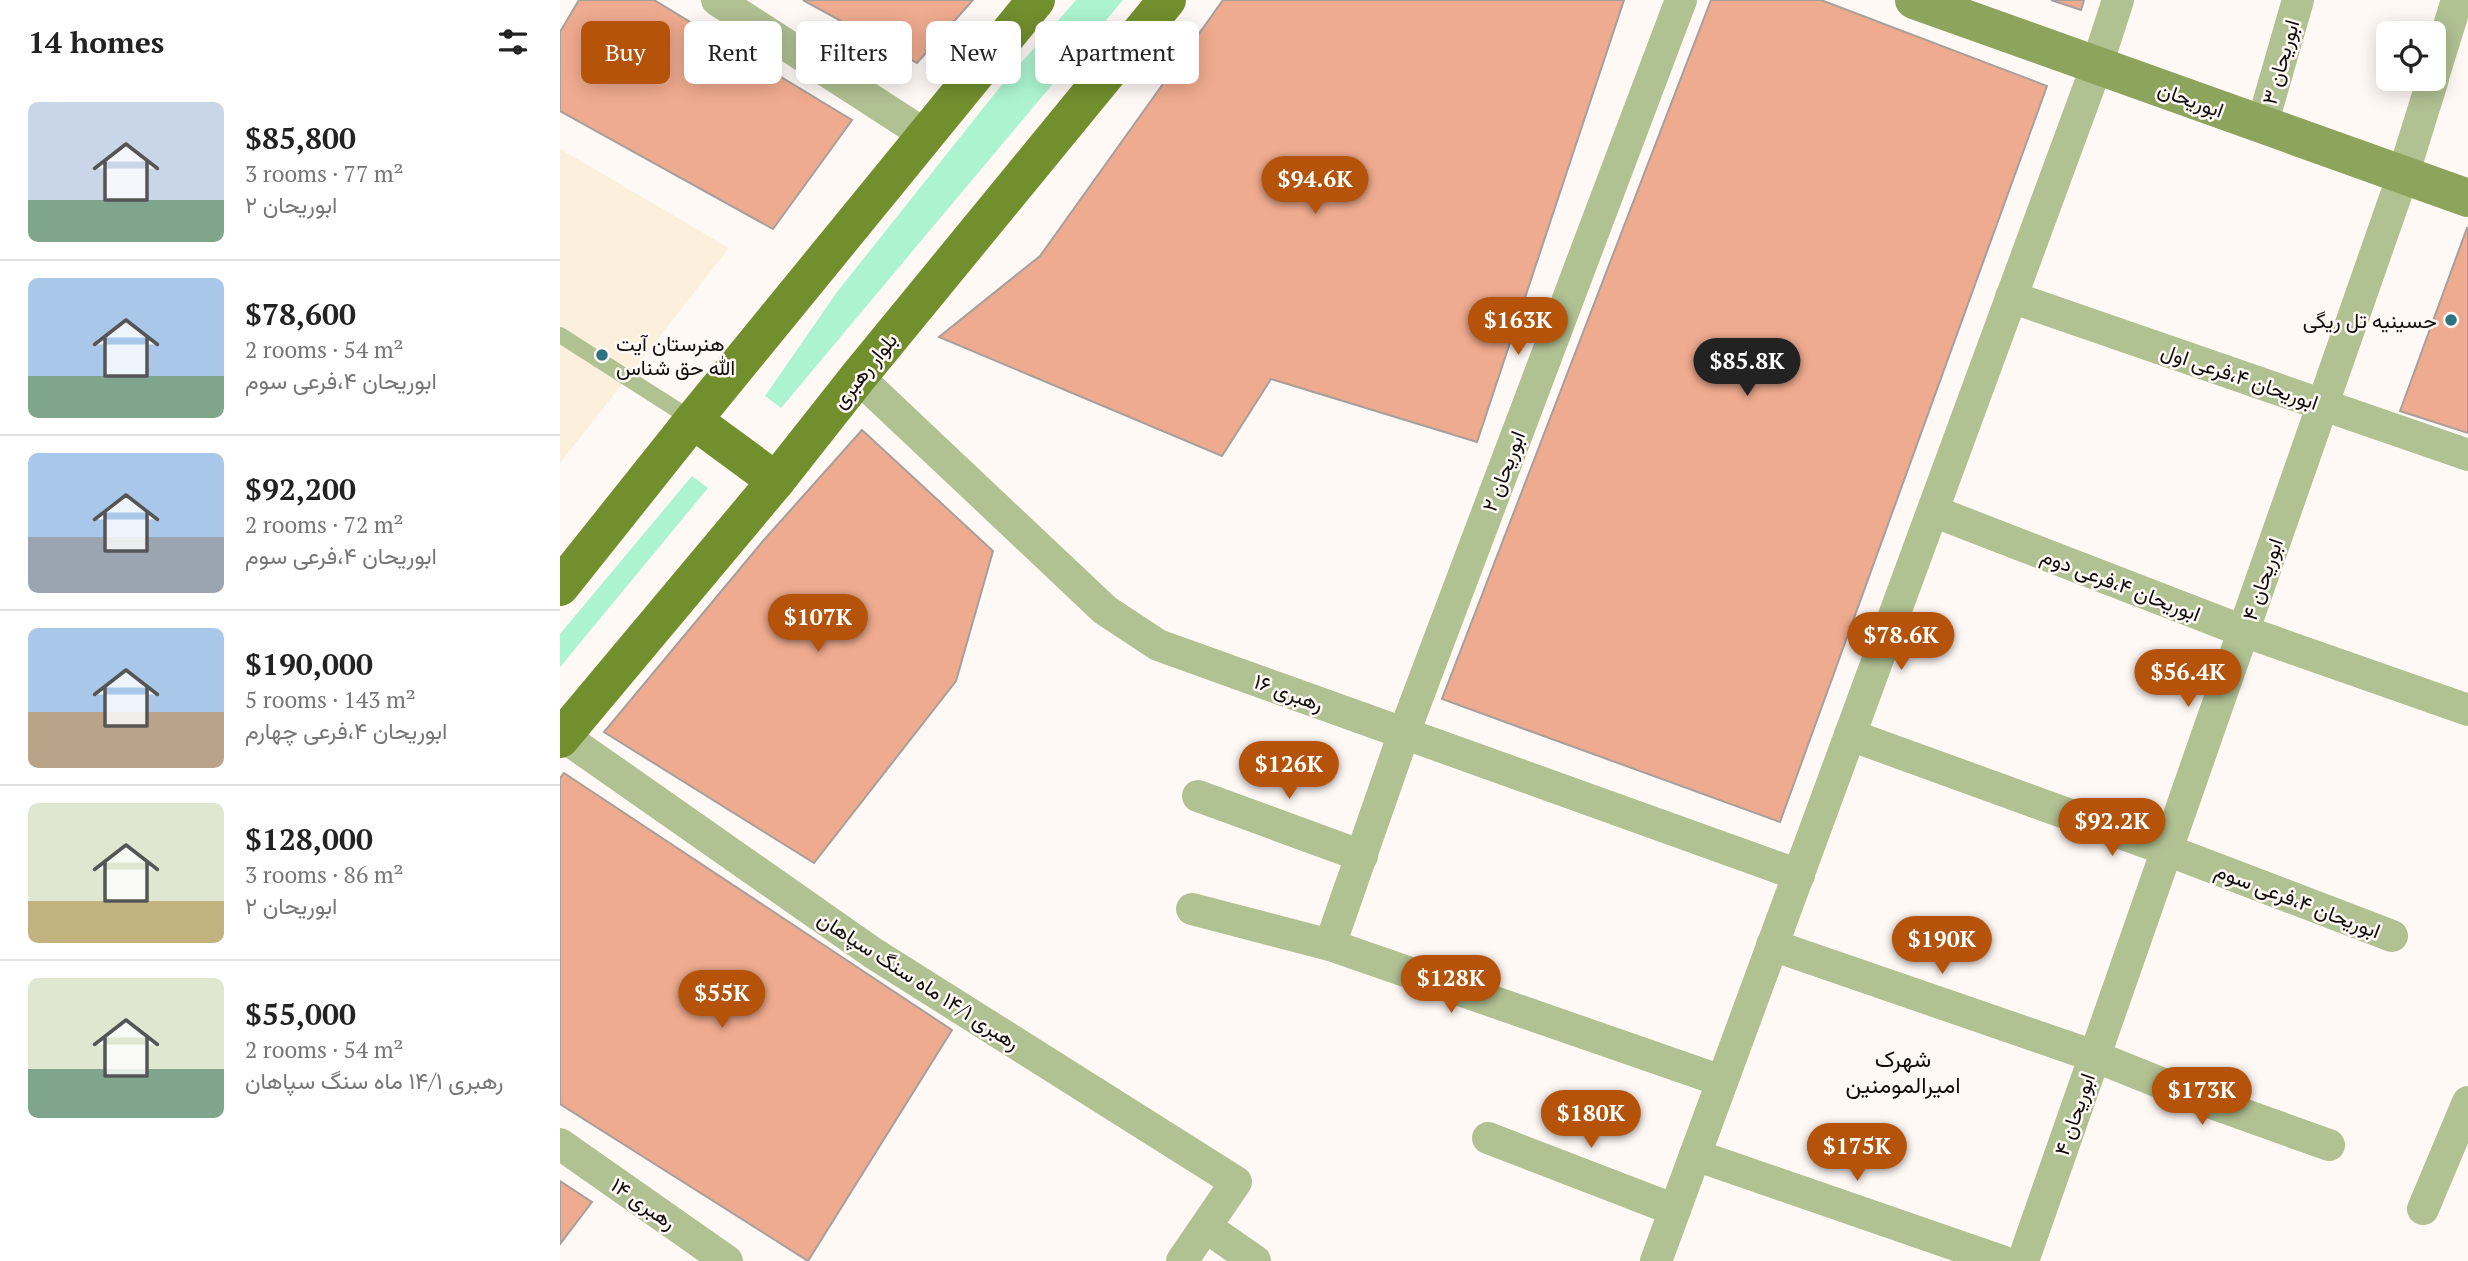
<!DOCTYPE html>
<meta charset="utf-8">
<style>
:root{--surface:#fff;--page:#f6f6f6;--text:#222;--muted:#767676;--line:#e0e0e0;--accent:#b45309}
body{margin:0;font-family:"PT Serif",Vazirmatn,serif;background:var(--page);color:var(--text);height:100vh;display:flex;flex-direction:column;font-size:26px;white-space:nowrap}
*{box-sizing:border-box;margin:0}
p{font-size:23px;color:var(--muted)}
.icon{flex:none;width:38px;height:38px;fill:none;stroke:currentColor;stroke-width:2;stroke-linecap:round;stroke-linejoin:round}
.map{position:relative;flex:1;overflow:hidden}
.side{display:flex;flex-direction:column;background:var(--surface);width:560px}
.side>*{flex:none}
.top-card{position:absolute;left:21px;top:21px;width:665px;height:63px;display:flex;gap:14px}
.tools{position:absolute;left:1816px;top:21px;display:grid;gap:14px}
.tools a{display:grid;place-items:center;width:70px;height:70px;border-radius:10px;background:var(--surface);box-shadow:0 4px 18px #0003;font-size:35px}
.price{position:absolute;translate:-50% -60px;padding:0 16px;border-radius:24px;background:var(--accent);color:#fff;font-size:23px;line-height:46px;filter:drop-shadow(0 2px 4px #0008)}
.price::after{content:'';position:absolute;left:50%;top:42px;width:21px;height:16px;margin-left:-10px;background:inherit;clip-path:polygon(0 0,100% 0,50% 100%)}
.price.current{background:#222;color:#fff}
ul{padding:0;list-style:none}
li{display:flex;align-items:center;gap:21px;height:175px;padding:0 28px}
li+li{border-top:2px solid var(--line)}
li span{display:grid;place-items:center;flex:none;width:196px;height:140px;border-radius:10px;color:#555}
li>.icon{margin-inline-start:auto}
span .icon{width:84px;height:84px;fill:#fffc;stroke-width:1}
li b{font-size:30px}
h2{display:flex;justify-content:space-between;align-items:center;height:84px;padding:0 28px;font-size:30px}
.pill{padding:0 24px;border-radius:10px;background:var(--surface);box-shadow:0 4px 18px #0003;font-size:24px;line-height:63px}
.pill.current{background:var(--accent);color:#fff}
main{display:flex;flex:1;min-height:0}
.map>svg:first-child{display:block}
.education{fill:#fcefdb}
.green{fill:#acf4cf}
.building{fill:#efab8f;stroke:#a69f9c;stroke-width:2}
.lines{fill:none;stroke-linecap:round;stroke-linejoin:round}
.lane{stroke:#b0c192;stroke-width:16}
.street{stroke:#b0c192;stroke-width:32}
.secondary{stroke:#8ca45c;stroke-width:38}
.primary{stroke:#728f2e;stroke-width:38}
.poi-dot{fill:#2d7381;stroke:#fff9f6;stroke-width:2.5}
.labels{text-anchor:middle;dominant-baseline:central;stroke-width:5;stroke-linejoin:round;paint-order:stroke}
.street-label{font-size:21px;fill:#100e0c;stroke:#fff9f6}
.poi-label{font-size:21px;fill:#100e0c;stroke:#fff9f6;text-anchor:end}
.neighbourhood-label{font-size:23px;fill:#100e0c;stroke:#fff9f6}
</style>
<main>
<section class="side">
<h2>14 homes<svg class="icon" aria-label="filters" viewBox="0 0 24 24"><path d="M4 7h16M4 17h16"/><circle cx="9" cy="7" r="2"/><circle cx="15" cy="17" r="2"/></svg></h2>
<ul>
<li><span style="background:linear-gradient(#c9d6e8 70%,#7fa58c 0)"><svg class="icon" aria-label="home" viewBox="0 0 24 24"><path d="M3 11l9-7 9 7M6 9v11h12V9"/></svg></span><div><b>$85,800</b><p>3 rooms · 77 m²</p><p>ابوریحان ۲</p></div></li>
<li><span style="background:linear-gradient(#a9c7e8 70%,#7fa58c 0)"><svg class="icon" aria-label="home" viewBox="0 0 24 24"><path d="M3 11l9-7 9 7M6 9v11h12V9"/></svg></span><div><b>$78,600</b><p>2 rooms · 54 m²</p><p>ابوریحان ۴،فرعی سوم</p></div></li>
<li><span style="background:linear-gradient(#a9c7e8 60%,#9aa5b1 0)"><svg class="icon" aria-label="home" viewBox="0 0 24 24"><path d="M3 11l9-7 9 7M6 9v11h12V9"/></svg></span><div><b>$92,200</b><p>2 rooms · 72 m²</p><p>ابوریحان ۴،فرعی سوم</p></div></li>
<li><span style="background:linear-gradient(#a9c7e8 60%,#b9a48a 0)"><svg class="icon" aria-label="home" viewBox="0 0 24 24"><path d="M3 11l9-7 9 7M6 9v11h12V9"/></svg></span><div><b>$190,000</b><p>5 rooms · 143 m²</p><p>ابوریحان ۴،فرعی چهارم</p></div></li>
<li><span style="background:linear-gradient(#dfe7d0 70%,#c2b280 0)"><svg class="icon" aria-label="home" viewBox="0 0 24 24"><path d="M3 11l9-7 9 7M6 9v11h12V9"/></svg></span><div><b>$128,000</b><p>3 rooms · 86 m²</p><p>ابوریحان ۲</p></div></li>
<li><span style="background:linear-gradient(#dfe7d0 65%,#7fa58c 0)"><svg class="icon" aria-label="home" viewBox="0 0 24 24"><path d="M3 11l9-7 9 7M6 9v11h12V9"/></svg></span><div><b>$55,000</b><p>2 rooms · 54 m²</p><p>رهبری ۱۴/۱ ماه سنگ سپاهان</p></div></li>
</ul>
</section>
<div class="map">
<svg width="1908" height="1261" viewBox="0 0 1908 1261">
<rect width="100%" height="100%" fill="#fff9f6"/>
<polygon class="education" points="0,149 169,248 0,463"/>
<g class="green">
<polygon points="516,0 563,0 221,408 205,396 277,292 440,87"/>
<polygon points="132,476 148,488 0,667 0,634"/>
</g>
<g class="building">
<polygon points="19,0 94,0 292,120 213,229 0,111 0,32"/>
<polygon points="243,0 413,0 357,63"/>
<polygon points="663,0 1064,0 917,442 711,379 662,456 379,337 480,256"/>
<polygon points="1151,0 1261,0 1487,86 1220,822 882,699"/>
<polygon points="1491,0 1524,0 1521,10"/>
<polygon points="1907,228 1908,229 1908,433 1840,411"/>
<polygon points="302,430 433,551 396,681 254,863 44,732 203,541"/>
<polygon points="4,773 392,1030 248,1261 0,1104 0,778"/>
<polygon points="0,1181 32,1202 0,1244"/>
</g>
<g class="lines">
<polyline class="lane" points="0,335 133,420"/>
<g class="street">
<polyline points="157,0 364,134"/>
<polyline points="1874,74 1897,0"/>
<polyline points="1702,125 1738,0"/>
<polyline points="1451,297 1908,455"/>
<polyline points="298,377 545,610 598,645 1239,875"/>
<polyline points="1373,511 1683,631 1908,710"/>
<polyline points="1290,735 1607,850 1832,936"/>
<polyline points="3,736 313,953 676,1182 622,1261"/>
<polyline points="638,796 802,856"/>
<polyline points="632,909 770,945 1162,1081"/>
<polyline points="770,945 844,733 1121,0"/>
<polyline points="1212,945 1534,1056 1643,1100 1769,1145"/>
<polyline points="928,1138 1115,1210"/>
<polyline points="0,1144 167,1261"/>
<polyline points="1135,1155 1442,1261"/>
<polyline points="1863,1209 1908,1102"/>
<polyline points="646,1227 695,1261"/>
<polyline points="1096,1261 1537,65 1558,0"/>
<polyline points="1463,1261 1843,175 1873,79"/>
</g>
<polyline class="secondary" points="1354,0 1908,198"/>
<g class="primary">
<polyline points="133,420 216,481"/>
<polyline points="0,587 133,420 476,0"/>
<polyline points="0,739 216,481 298,377 607,0"/>
</g>
</g>
<g class="poi-dot">
<circle cx="1891" cy="320" r="7"/>
<circle cx="42" cy="355" r="7"/>
</g>
<g class="labels">
<g class="street-label">
<text transform="translate(1720 62) rotate(-74)">ابوریحان ۳</text>
<text transform="translate(1631 99) rotate(20)">ابوریحان</text>
<text transform="translate(304 370) rotate(-51)">بلوار رهبری</text>
<text transform="translate(1680 376) rotate(19)">ابوریحان ۴،فرعی اول</text>
<text transform="translate(943 471) rotate(-69)">ابوریحان ۲</text>
<text transform="translate(1702 579) rotate(-71)">ابوریحان ۴</text>
<text transform="translate(1561 584) rotate(21)">ابوریحان ۴،فرعی دوم</text>
<text transform="translate(729 692) rotate(20)">رهبری ۱۶</text>
<text transform="translate(1738 900) rotate(21)">ابوریحان ۴،فرعی سوم</text>
<text transform="translate(359 980) rotate(33)">رهبری ۱۴/۱ ماه سنگ سپاهان</text>
<text transform="translate(1514 1114) rotate(-71)">ابوریحان ۴</text>
<text transform="translate(84 1203) rotate(35)">رهبری ۱۴</text>
</g>
<g class="poi-label">
<text x="1877" y="320">حسینیه تل ریگی</text>
<text x="56" y="343" text-anchor="start">هنرستان آیت<tspan x="56" dy="24">الله حق شناس</tspan></text>
</g>
<g class="neighbourhood-label">
<text x="1343" y="1058">شهرک<tspan x="1343" dy="26">امیرالمومنین</tspan></text>
</g>
</g>
</svg>
<div class="tools">
<a><svg class="icon" aria-label="locate" viewBox="0 0 24 24"><circle cx="12" cy="12" r="6"/><path d="M12 2v4M12 18v4M2 12h4M18 12h4"/></svg></a>
</div>
<b class="price" style="left:755px;top:216px">$94.6K</b>
<b class="price" style="left:958px;top:357px">$163K</b>
<b class="price current" style="left:1187px;top:398px">$85.8K</b>
<b class="price" style="left:258px;top:654px">$107K</b>
<b class="price" style="left:1341px;top:672px">$78.6K</b>
<b class="price" style="left:1628px;top:709px">$56.4K</b>
<b class="price" style="left:729px;top:801px">$126K</b>
<b class="price" style="left:1552px;top:858px">$92.2K</b>
<b class="price" style="left:1382px;top:976px">$190K</b>
<b class="price" style="left:891px;top:1015px">$128K</b>
<b class="price" style="left:162px;top:1030px">$55K</b>
<b class="price" style="left:1642px;top:1127px">$173K</b>
<b class="price" style="left:1031px;top:1150px">$180K</b>
<b class="price" style="left:1297px;top:1183px">$175K</b>
<div class="top-card">
<a class="pill current">Buy</a>
<a class="pill">Rent</a>
<a class="pill">Filters</a>
<a class="pill">New</a>
<a class="pill">Apartment</a>
</div>
</div>
</main>
